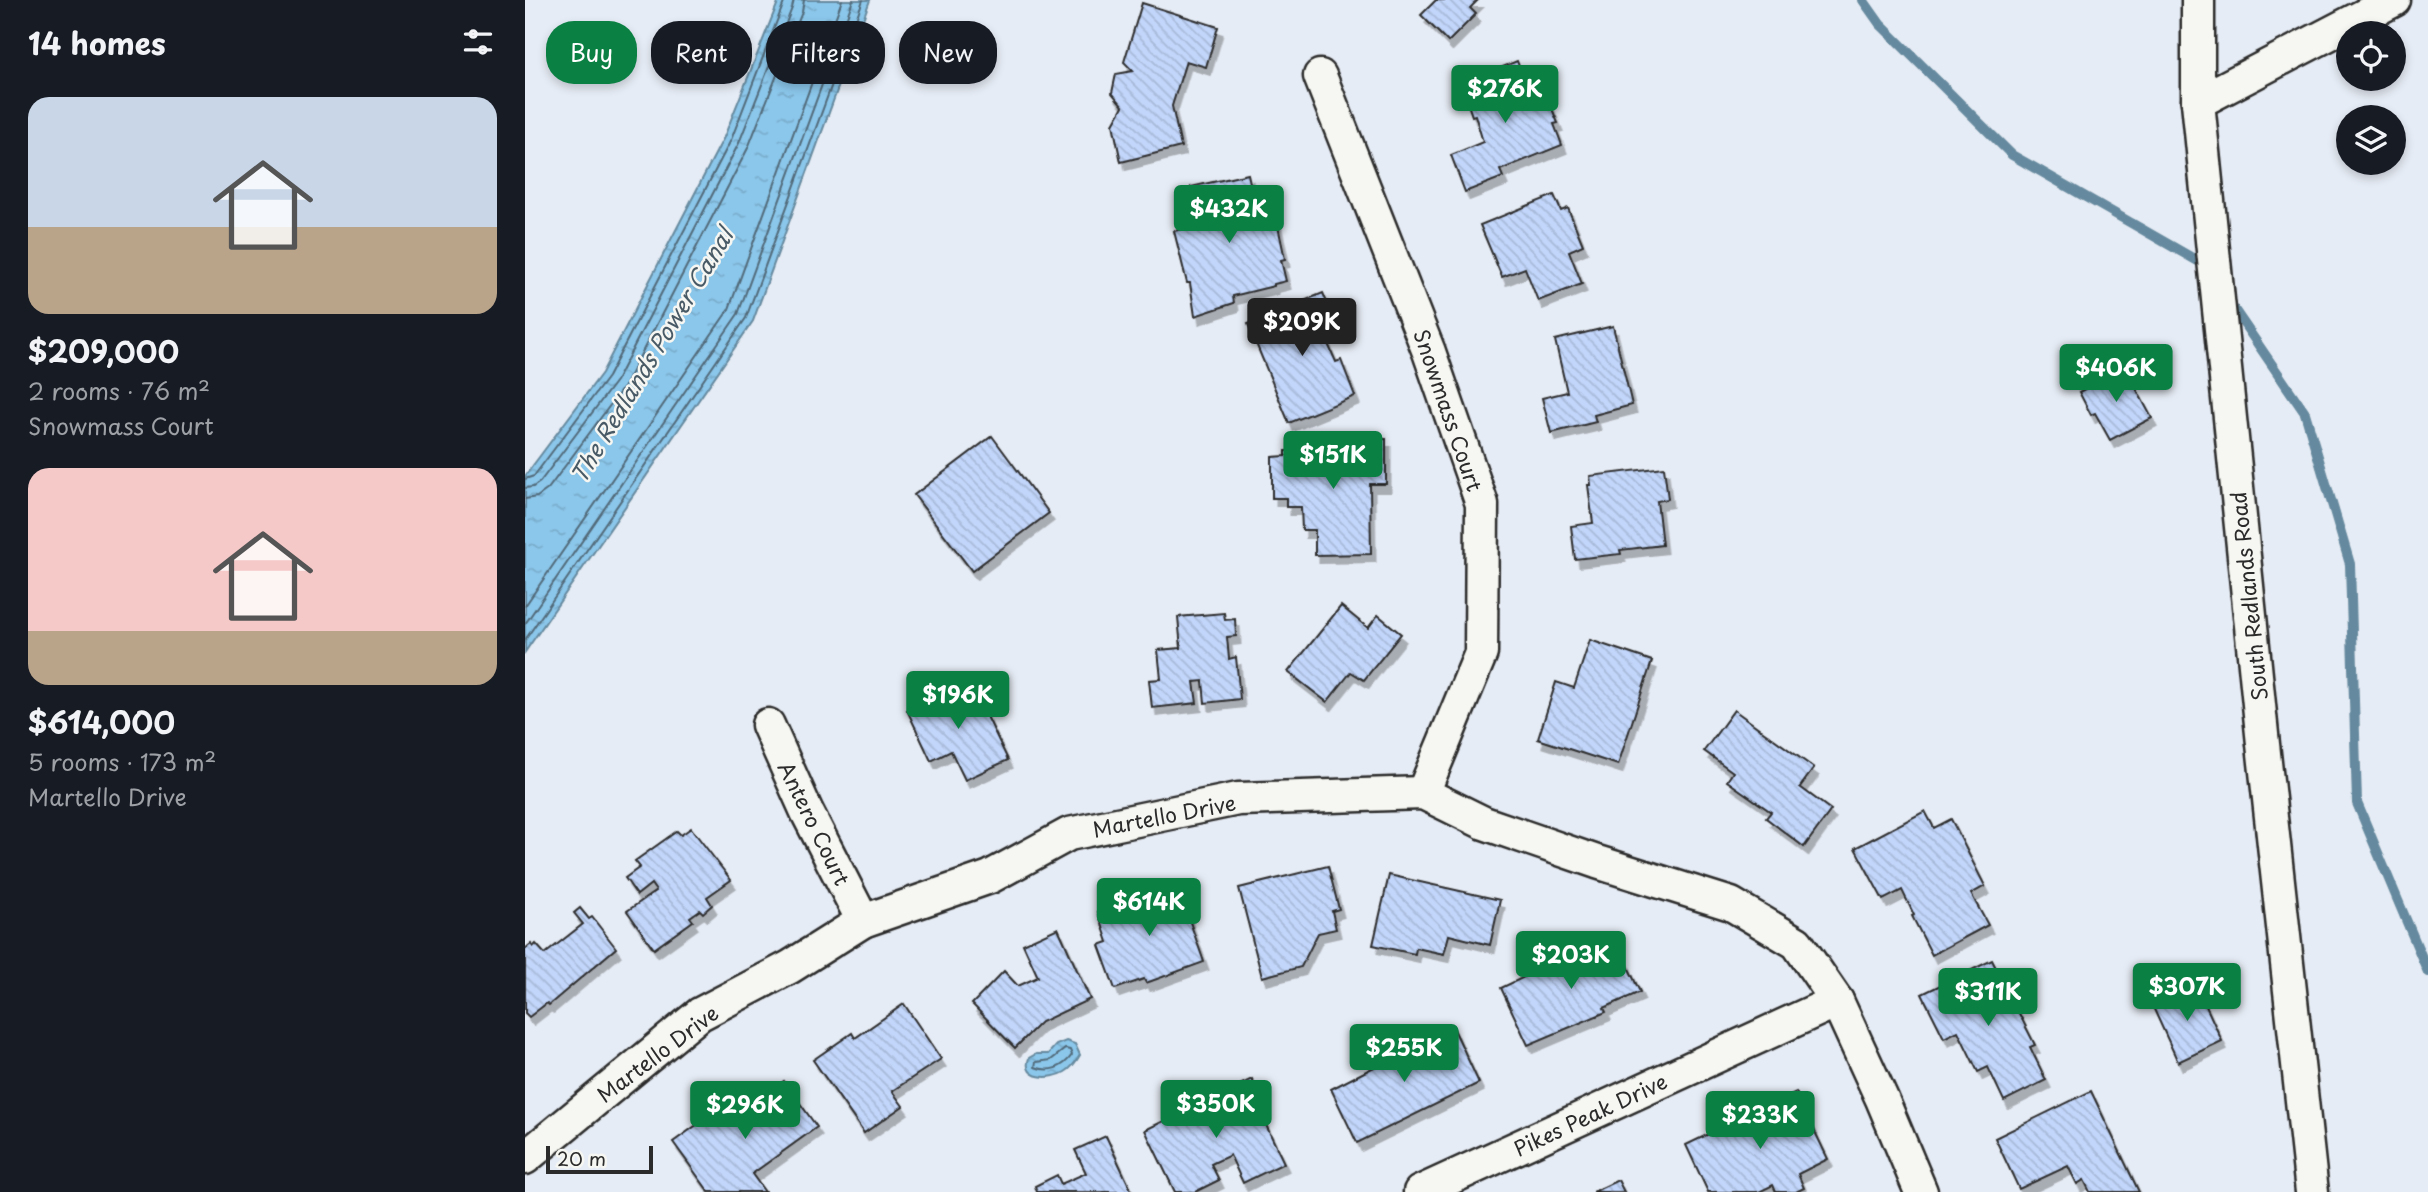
<!DOCTYPE html>
<meta charset="utf-8">
<style>
:root{--surface:#171b24;--page:#242831;--text:#f1f3f6;--muted:#9ea1a6;--accent:#0b8043}
body{margin:0;font-family:"Playpen Sans",sans-serif;background:var(--page);color:var(--text);height:100vh;display:flex;flex-direction:column;font-size:26px;white-space:nowrap}
*{box-sizing:border-box;margin:0}
p{font-size:23px;color:var(--muted)}
.icon{flex:none;width:38px;height:38px;fill:none;stroke:currentColor;stroke-width:2;stroke-linecap:round;stroke-linejoin:round}
.map{position:relative;flex:1;overflow:hidden}
.details{display:flex;flex-direction:column;background:var(--surface);width:525px}
.details>*{flex:none}
.top-card{position:absolute;left:21px;top:21px;width:665px;height:63px;display:flex;gap:14px}
.buttons{position:absolute;left:1811px;top:21px;display:grid;gap:14px}
.buttons a{display:grid;place-items:center;width:70px;height:70px;border-radius:50%;background:var(--surface);box-shadow:0 4px 10px #0003;font-size:35px}
.scale{position:absolute;left:21px;bottom:18px;width:107px;box-sizing:border-box;padding-left:7px;border:4px solid #2b2b2b;border-top:0;font-size:19px;line-height:24px;white-space:nowrap;color:#2b2b2b;-webkit-text-stroke:5px #f6f6f2;paint-order:stroke}
.price{position:absolute;translate:-50% -60px;padding:0 16px;border-radius:7px;background:var(--accent);color:#fff;font-size:23px;line-height:46px;filter:drop-shadow(0 2px 4px #0008)}
.price::after{content:'';position:absolute;left:50%;top:42px;width:21px;height:16px;margin-left:-10px;background:inherit;clip-path:polygon(0 0,100% 0,50% 100%)}
.price.active{background:#222;color:#fff}
ul{padding:0;list-style:none}
li{display:grid;align-content:center;gap:14px;height:371px;padding:0 28px}
li span{display:grid;place-items:center;height:217px;border-radius:21px;color:#555}
li>.icon{margin-inline-start:auto}
span .icon{width:126px;height:126px;fill:#fffc;stroke-width:1}
li b{font-size:30px}
h2{display:flex;justify-content:space-between;align-items:center;height:84px;padding:0 28px;font-size:30px}
.pill{padding:0 24px;border-radius:28px;background:var(--surface);box-shadow:0 4px 10px #0003;font-size:24px;line-height:63px}
.pill.active{background:var(--accent);color:#fff}
main{display:flex;flex:1;min-height:0}
.map>svg:first-child{display:block}
.water{fill:url(#water-ripples);stroke:#65899e;stroke-width:2}
.lines{fill:none;stroke-linecap:round;stroke-linejoin:round}
.shore{stroke:#516978;stroke-width:2}
.stream{stroke:#65899e;stroke-width:10}
.building{fill:url(#building-back-hatch);stroke:#2b2b2b;stroke-width:2;filter:url(#shadow)}
.minor-casing{stroke:#2b2b2b;stroke-width:37}
.minor{stroke:#f6f6f2;stroke-width:32}
.labels{text-anchor:middle;dominant-baseline:central;stroke-width:5;stroke-linejoin:round;paint-order:stroke}
.street-label{font-size:21px;fill:#2b2b2b;stroke:#f6f6f2}
.water-label{font-size:23px;font-style:italic;fill:#485a65;stroke:#f6f6f2}
</style>
<main>
<section class="details">
<h2>14 homes<svg class="icon" aria-label="filters" viewBox="0 0 24 24"><path d="M4 7h16M4 17h16"/><circle cx="9" cy="7" r="2"/><circle cx="15" cy="17" r="2"/></svg></h2>
<ul>
<li><span style="background:linear-gradient(#c9d6e8 60%,#b9a48a 0)"><svg class="icon" aria-label="home" viewBox="0 0 24 24"><path d="M3 11l9-7 9 7M6 9v11h12V9"/></svg></span><div><b>$209,000</b><p>2 rooms · 76 m²</p><p>Snowmass Court</p></div></li>
<li><span style="background:linear-gradient(#f6c9c9 75%,#b9a48a 0)"><svg class="icon" aria-label="home" viewBox="0 0 24 24"><path d="M3 11l9-7 9 7M6 9v11h12V9"/></svg></span><div><b>$614,000</b><p>5 rooms · 173 m²</p><p>Martello Drive</p></div></li>
</ul>
</section>
<div class="map">
<svg width="1903" height="1192" viewBox="0 0 1903 1192">
<defs>
<pattern id="water-ripples" width="26" height="14" patternUnits="userSpaceOnUse" patternTransform="scale(1.75)"><rect width="26" height="14" fill="#8bc7eb"/><path d="M2 4q2-2 4 0t4 0M15 11q2-2 4 0t4 0" fill="none" stroke="#78abca"/></pattern>
<pattern id="building-back-hatch" width="6" height="6" patternUnits="userSpaceOnUse" patternTransform="scale(1.75)"><rect width="6" height="6" fill="#c2d6fb"/><path d="M-1 5l2 2M0 0l6 6M5-1l2 2" fill="none" stroke="#a7b8d7"/></pattern>
<filter id="shadow"><feDropShadow dx="4.5" dy="8" stdDeviation="0" flood-color="#0004"/></filter>
</defs>
<rect width="100%" height="100%" fill="#e6ecf5"/>
<filter id="ink" filterUnits="userSpaceOnUse"><feTurbulence type="fractalNoise" baseFrequency=".0143" numOctaves="2"/><feDisplacementMap in="SourceGraphic" scale="14" xChannelSelector="R" yChannelSelector="G"/><feConvolveMatrix kernelMatrix="1 2 1 2 8 2 1 2 1" color-interpolation-filters="sRGB"/></filter>
<g filter="url(#ink)">
<g class="water">
<polygon points="254,0 345,0 228,321 0,652 0,476 77,373 199,137"/>
<path d="M541,1041l9,3 5,11c-4,7 -8,13 -15,17 -13,8 -44,8 -36,-14l7,-4h12l8,-9z"/>
</g>
<g class="lines">
<g class="shore">
<polyline points="0,479 9,476 83,377 206,140 260,0"/>
<polyline points="0,488 8,487 15,482 91,381 214,143 267,8 269,0"/>
<polyline points="0,499 12,497 23,489 100,385 223,148 277,12 279,0"/>
<polyline points="0,606 204,309 317,0"/>
<polyline points="0,624 213,314 328,0"/>
<polyline points="0,640 221,318 338,0"/>
<path d="M540,1049l5,1 2,5c-9,13 -23,18 -37,12l1,-5 15,-2z"/>
</g>
<g class="stream">
<polyline points="1338,0 1355,24 1487,155 1678,264 1683,271"/>
<polyline points="1702,299 1780,413 1825,564 1832,803 1903,972"/>
</g>
</g>
<g class="building">
<polygon points="911,0 953,0 945,8 951,14 923,42 896,15"/>
<polygon points="617,3 693,27 681,67 661,61 647,106 656,147 596,162 588,124 598,106 587,93 591,74 608,71 599,62"/>
<polygon points="992,61 1002,86 1012,82 1021,105 1025,104 1033,123 1029,124 1037,145 975,170 978,177 940,192 926,155 958,142 950,115 947,116 936,84"/>
<polygon points="723,174 732,213 736,212 737,215 750,212 760,259 756,260 761,281 749,284 749,286 708,296 709,303 670,316 665,283 662,283 649,231 674,225 666,187"/>
<polygon points="1029,195 1036,211 1043,208 1058,245 1044,251 1057,284 1013,301 1000,268 977,277 955,225"/>
<polygon points="798,293 814,331 800,337 811,362 816,360 830,396 764,423 723,324"/>
<polygon points="1088,326 1107,405 1069,415 1071,422 1026,433 1017,398 1042,392 1030,340"/>
<polygon points="1600,368 1627,418 1585,440 1570,413 1566,415 1554,392"/>
<polygon points="467,436 524,513 447,571 389,495"/>
<polygon points="831,439 861,439 861,484 845,484 846,554 790,555 790,530 777,530 776,507 761,507 761,498 747,498 747,457 761,456 761,451 778,451 778,444 791,444 791,441"/>
<polygon points="1139,467 1143,499 1132,501 1137,545 1095,550 1096,554 1050,559 1046,526 1068,523 1063,485 1066,485 1065,476"/>
<polygon points="816,606 843,628 853,615 876,634 839,680 826,672 802,702 763,672"/>
<polygon points="699,613 700,620 710,619 711,636 702,637 704,659 711,657 715,699 680,703 678,681 669,682 672,703 627,708 624,680 636,679 633,650 656,648 653,617"/>
<polygon points="1065,640 1127,661 1093,765 1013,739 1031,682 1049,688"/>
<polygon points="441,681 458,716 461,714 483,760 440,780 426,751 406,761 382,710"/>
<polygon points="1209,710 1289,768 1275,787 1306,810 1279,847 1241,818 1246,812 1202,781 1208,772 1179,751"/>
<polygon points="1400,811 1409,828 1426,819 1460,886 1446,894 1463,925 1407,955 1387,916 1389,915 1377,890 1358,900 1330,848"/>
<polygon points="166,828 206,880 182,897 187,905 178,913 175,910 165,917 168,921 129,949 102,911 131,891 126,884 112,895 100,878 115,867 110,861 152,831 156,835"/>
<polygon points="803,866 814,909 807,911 811,929 793,933 776,967 737,977 714,888"/>
<polygon points="864,875 975,900 965,945 924,935 919,954 891,948 890,954 848,945"/>
<polygon points="652,885 679,962 621,983 619,979 590,989 574,945 583,942 573,912"/>
<polygon points="55,908 64,919 67,917 91,948 24,1005 22,1003 4,1017 0,1013 0,949 6,944 8,947 11,944 20,954 58,924 49,913"/>
<polygon points="533,928 565,999 516,1022 490,1048 447,1004 479,971 493,986 513,977 498,944"/>
<polygon points="1088,935 1115,992 1079,1008 1081,1012 1003,1045 976,988"/>
<polygon points="1467,960 1510,1045 1505,1047 1521,1080 1479,1101 1463,1067 1453,1072 1433,1031 1419,1038 1397,994"/>
<polygon points="1671,984 1697,1041 1653,1062 1627,1005"/>
<polygon points="379,1004 416,1059 367,1091 378,1106 339,1133 288,1060 327,1033 330,1038"/>
<polygon points="929,1029 954,1083 832,1143 806,1089 857,1063 851,1050 882,1035 888,1049"/>
<polygon points="727,1079 736,1099 730,1102 759,1163 718,1183 705,1155 686,1164 694,1180 670,1192 650,1192 620,1130"/>
<polygon points="259,1081 292,1127 227,1174 240,1192 184,1192 148,1142 187,1114 195,1126"/>
<polygon points="1566,1091 1614,1192 1565,1192 1559,1180 1552,1184 1543,1166 1494,1189 1470,1138"/>
<polygon points="1271,1092 1303,1159 1273,1174 1279,1188 1271,1192 1251,1192 1248,1185 1234,1192 1183,1192 1161,1145"/>
<polygon points="581,1136 607,1192 512,1192 510,1186 532,1175 536,1184 561,1173 550,1150"/>
<polygon points="1093,1180 1099,1192 1068,1192"/>
</g>
<g class="lines">
<defs>
<g id="minor">
<polyline points="1673,0 1673,102 1738,744 1787,1192"/>
<polyline points="795,76 904,352 957,504 956,653 898,793"/>
<polyline points="1673,102 1869,0"/>
<polyline points="243,725 282,812 338,921"/>
<polyline points="0,1158 175,1014 265,967 338,921 465,877 544,834 713,799 898,793 959,823 1072,862 1206,904 1272,943 1312,1001 1357,1099 1396,1192"/>
<polyline points="895,1192 1312,1001"/>
</g>
</defs>
<use href="#minor" class="minor-casing"/>
<use href="#minor" class="minor"/>
</g>
</g>
<g class="labels">
<g class="street-label">
<text transform="translate(924 410) rotate(71)">Snowmass Court</text>
<text transform="translate(1723 596) rotate(-96)">South Redlands Road</text>
<text transform="translate(639 815) rotate(-11)">Martello Drive</text>
<text transform="translate(290 823) rotate(64)">Antero Court</text>
<text transform="translate(132 1053) rotate(-37)">Martello Drive</text>
<text transform="translate(1065 1114) rotate(-25)">Pikes Peak Drive</text>
</g>
<g class="water-label">
<text transform="translate(126 355) rotate(-59)">The Redlands Power Canal</text>
</g>
</g>
</svg>
<div class="buttons">
<a><svg class="icon" aria-label="locate" viewBox="0 0 24 24"><circle cx="12" cy="12" r="6"/><path d="M12 2v4M12 18v4M2 12h4M18 12h4"/></svg></a>
<a><svg class="icon" aria-label="layers" viewBox="0 0 24 24"><path d="M12 4l9 5-9 5-9-5zM3 14l9 5 9-5"/></svg></a>
</div>
<div class="scale">20 m</div>
<b class="price" style="left:980px;top:125px">$276K</b>
<b class="price" style="left:704px;top:245px">$432K</b>
<b class="price active" style="left:777px;top:358px">$209K</b>
<b class="price" style="left:1591px;top:404px">$406K</b>
<b class="price" style="left:808px;top:491px">$151K</b>
<b class="price" style="left:433px;top:731px">$196K</b>
<b class="price" style="left:624px;top:938px">$614K</b>
<b class="price" style="left:1046px;top:991px">$203K</b>
<b class="price" style="left:1662px;top:1023px">$307K</b>
<b class="price" style="left:1463px;top:1028px">$311K</b>
<b class="price" style="left:879px;top:1084px">$255K</b>
<b class="price" style="left:691px;top:1140px">$350K</b>
<b class="price" style="left:220px;top:1141px">$296K</b>
<b class="price" style="left:1235px;top:1151px">$233K</b>
<div class="top-card">
<a class="pill active">Buy</a>
<a class="pill">Rent</a>
<a class="pill">Filters</a>
<a class="pill">New</a>
</div>
</div>
</main>
